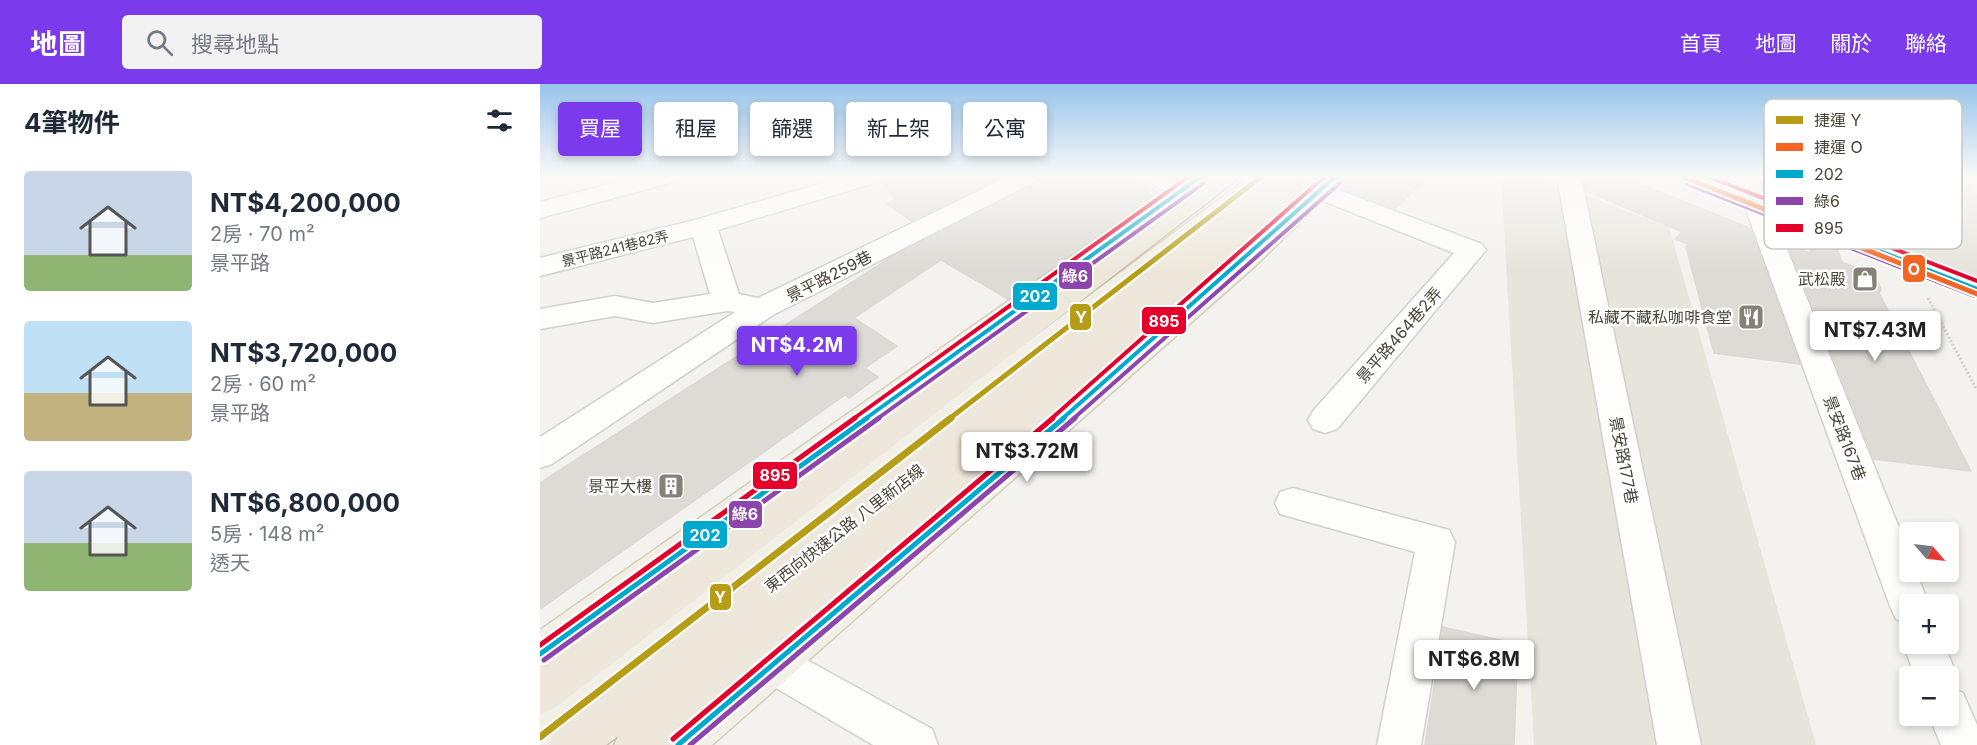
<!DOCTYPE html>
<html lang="zh-TW">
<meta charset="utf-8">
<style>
:root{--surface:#fff;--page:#f2f2f3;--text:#1f2937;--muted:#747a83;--accent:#7c3aed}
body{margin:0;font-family:Inter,"Noto Sans TC",sans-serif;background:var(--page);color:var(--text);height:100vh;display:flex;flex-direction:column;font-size:22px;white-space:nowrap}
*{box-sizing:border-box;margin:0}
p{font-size:20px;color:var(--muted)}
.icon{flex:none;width:33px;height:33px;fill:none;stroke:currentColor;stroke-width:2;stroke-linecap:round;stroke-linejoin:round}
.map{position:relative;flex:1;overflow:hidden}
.drawer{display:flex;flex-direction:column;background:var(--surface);width:540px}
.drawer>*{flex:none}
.banner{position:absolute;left:18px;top:18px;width:570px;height:54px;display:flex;gap:12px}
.needle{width:39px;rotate:118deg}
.controls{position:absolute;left:1359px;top:438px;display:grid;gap:12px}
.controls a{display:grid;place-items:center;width:60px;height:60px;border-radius:6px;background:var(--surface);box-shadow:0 3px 9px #0003;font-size:30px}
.price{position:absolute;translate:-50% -51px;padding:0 14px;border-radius:6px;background:#fff;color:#222;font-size:20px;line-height:39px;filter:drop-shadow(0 2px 3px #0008)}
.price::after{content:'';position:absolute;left:50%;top:36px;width:18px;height:14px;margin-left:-9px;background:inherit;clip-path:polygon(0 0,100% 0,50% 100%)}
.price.on{background:var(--accent);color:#fff}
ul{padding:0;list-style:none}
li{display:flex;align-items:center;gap:18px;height:150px;padding:0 24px}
li span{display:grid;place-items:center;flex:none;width:168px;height:120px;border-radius:6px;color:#555}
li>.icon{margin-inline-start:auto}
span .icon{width:72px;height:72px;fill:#fffc;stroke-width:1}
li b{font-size:26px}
h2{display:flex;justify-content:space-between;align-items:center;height:72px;padding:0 24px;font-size:26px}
.tag{padding:0 21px;border-radius:6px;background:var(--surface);box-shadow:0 3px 9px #0003;font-size:21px;line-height:54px}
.tag.on{background:var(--accent);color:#fff}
header{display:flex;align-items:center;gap:36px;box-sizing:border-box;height:84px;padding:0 30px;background:var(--accent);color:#fff}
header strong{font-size:28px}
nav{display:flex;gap:33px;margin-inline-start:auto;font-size:21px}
.search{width:420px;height:54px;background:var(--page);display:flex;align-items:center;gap:15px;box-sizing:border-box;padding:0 21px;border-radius:6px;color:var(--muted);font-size:22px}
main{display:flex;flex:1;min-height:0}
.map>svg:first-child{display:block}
.residential{fill:#e7e4dc}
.building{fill:#dedbd6;stroke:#dcd9d4;stroke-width:1.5}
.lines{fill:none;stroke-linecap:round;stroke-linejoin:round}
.minor-casing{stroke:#d2d0cb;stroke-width:3}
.major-casing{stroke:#d6cebb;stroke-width:3}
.highway-casing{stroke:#ccbfa9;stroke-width:3}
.path{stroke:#d3d2cc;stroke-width:3;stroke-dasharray:2 2;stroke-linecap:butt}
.minor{fill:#fdfdfc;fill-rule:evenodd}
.major{fill:#f2efe6;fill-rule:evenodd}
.highway{fill:#ede8db;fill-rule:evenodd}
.bus-1-far1-casing{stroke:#fff;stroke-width:8}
.bus-1-casing{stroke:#fff;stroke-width:10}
.bus-2-far1-casing{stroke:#fff;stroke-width:8}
.bus-2-casing{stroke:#fff;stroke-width:10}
.bus-3-far1-casing{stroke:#fff;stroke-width:8}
.bus-3-casing{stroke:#fff;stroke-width:10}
.bus-1-far1{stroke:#00a9ce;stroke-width:4}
.bus-1{stroke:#00a9ce;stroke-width:5}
.bus-2-far1{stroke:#8e44ad;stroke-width:4}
.bus-2{stroke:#8e44ad;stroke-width:5}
.bus-3-far1{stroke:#e4002b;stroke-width:4}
.bus-3{stroke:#e4002b;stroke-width:5}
.metro-1-far1-casing{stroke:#fff;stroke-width:9}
.metro-1-casing{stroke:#fff;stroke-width:11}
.metro-2-casing{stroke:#fff;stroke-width:9}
.metro-1-far1{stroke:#b79d17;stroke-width:5}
.metro-1{stroke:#b79d17;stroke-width:7}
.metro-2{stroke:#f26522;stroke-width:5}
.labels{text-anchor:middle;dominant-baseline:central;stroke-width:5;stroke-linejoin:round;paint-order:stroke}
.far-street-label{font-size:14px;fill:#4b4439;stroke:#fff}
.street-label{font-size:16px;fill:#4b4439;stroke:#fff}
.poi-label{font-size:16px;fill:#4b4439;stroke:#fff;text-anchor:end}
.key{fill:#fff;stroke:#c9c7c4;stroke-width:1.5}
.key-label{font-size:16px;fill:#4b4439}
.line-badge{stroke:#fff;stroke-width:2}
.badge-label{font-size:16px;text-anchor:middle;font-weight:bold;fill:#fff}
</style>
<header>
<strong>地圖</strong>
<div class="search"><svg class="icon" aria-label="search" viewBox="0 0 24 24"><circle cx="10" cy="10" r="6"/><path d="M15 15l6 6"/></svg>搜尋地點</div>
<nav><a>首頁</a><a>地圖</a><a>關於</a><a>聯絡</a></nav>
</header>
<main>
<section class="drawer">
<h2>4筆物件<svg class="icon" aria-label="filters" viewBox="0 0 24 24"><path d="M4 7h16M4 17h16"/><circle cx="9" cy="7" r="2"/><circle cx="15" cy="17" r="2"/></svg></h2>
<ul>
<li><span style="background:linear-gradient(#c9d6e8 70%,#8fb573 0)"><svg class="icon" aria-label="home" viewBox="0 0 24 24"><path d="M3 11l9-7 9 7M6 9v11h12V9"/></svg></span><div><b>NT$4,200,000</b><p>2房 · 70 m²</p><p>景平路</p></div></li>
<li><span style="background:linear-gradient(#bfe0f5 60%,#c2b280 0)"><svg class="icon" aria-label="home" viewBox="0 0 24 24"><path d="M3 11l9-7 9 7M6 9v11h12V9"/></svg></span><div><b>NT$3,720,000</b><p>2房 · 60 m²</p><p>景平路</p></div></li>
<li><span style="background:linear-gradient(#c9d6e8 60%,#8fb573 0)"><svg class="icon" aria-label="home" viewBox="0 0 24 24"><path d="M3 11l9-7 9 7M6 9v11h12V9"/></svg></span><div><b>NT$6,800,000</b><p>5房 · 148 m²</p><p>透天</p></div></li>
</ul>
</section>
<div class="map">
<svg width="1437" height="661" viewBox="0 0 1437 661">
<rect width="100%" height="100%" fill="#f4f2ee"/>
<g class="residential">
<polygon points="961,93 997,93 1129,143 1276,661 994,661"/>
<polygon points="1308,93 1425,93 1437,111 1437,196 1338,157"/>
</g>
<g class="building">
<polygon points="339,93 463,93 371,137 347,120 355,115"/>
<polygon points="499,93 585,93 620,108 468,215 401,176 314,234 357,262 325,284 338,293 309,314 305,311 0,525 0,399 348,175 495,100"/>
<polygon points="809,93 888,93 855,125 799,104"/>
<polygon points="1047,93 1083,93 1210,144 1260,280 1174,269 1146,163 1148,160 1135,155 1142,148 1046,107 1044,98"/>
<polygon points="1220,93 1272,93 1287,135 1230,113"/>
<polygon points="1254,145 1296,161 1302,178 1335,191 1341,205 1339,209 1431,387 1334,375 1247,159 1273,170"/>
<polygon points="903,543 978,560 974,661 885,661"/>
</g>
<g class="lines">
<defs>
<g id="minor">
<polygon points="97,93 136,93 133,98 0,134 0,118"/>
<polygon points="304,93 333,93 334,95 331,100 178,146 199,210 218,214 467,93 497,93 494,98 233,231 12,380 0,384 0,353 195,228 187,227 113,239 75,232 0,245 0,225 75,212 113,219 170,210 153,153 0,192 0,174 155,136"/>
<path d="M606,93c16,-2 39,-4 49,11l-3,5c-14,4 -38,-4 -46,-16z"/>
<polygon points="1021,93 1045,93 1042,98 1161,661 1117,661 1018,98"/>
<polygon points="1194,93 1218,93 1370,471 1370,488 1376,488 1389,520 1370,520 1370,540 1356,535 1350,522"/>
<polygon points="780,99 942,160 946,166 797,345 785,349 773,345 768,336 773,327 914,169 771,112 767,107 771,102"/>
<polygon points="753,404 909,446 915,458 881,661 837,661 875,468 740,430 735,419 740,408"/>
<polygon points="1370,546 1370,560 1404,560 1417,592 1412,604 1423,609 1437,641 1437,661 1401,661 1389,632 1408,632 1408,592 1375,592 1363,560"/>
<polygon points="234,560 249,566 392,645 398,661 333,661 219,594 213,580 219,566"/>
</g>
<g id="major">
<polygon points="645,93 672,93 669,98 15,584 0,590 0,546"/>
<polygon points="709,93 736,93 733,98 18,661 0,661 0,620"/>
<path d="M781,93h26l-93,90 -542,478h-56l6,-16c221,-182 446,-361 659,-552z"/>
<polygon points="1138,93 1171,93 1437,194 1437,214 1141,98"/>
</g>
<g id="highway">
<polygon points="670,93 697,93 694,98 15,624 0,630 0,583"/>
<polygon points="730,93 757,93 754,98 761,93 787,93 130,661 74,661 78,652 66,661 9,661 15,645"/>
</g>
</defs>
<use href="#minor" class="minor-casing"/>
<use href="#major" class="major-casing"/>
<use href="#highway" class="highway-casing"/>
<g class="path">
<polyline points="1300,93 1317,130"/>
<polyline points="1320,93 1342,138"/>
<polyline points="1388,214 1437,306"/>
</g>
<use href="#minor" class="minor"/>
<use href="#major" class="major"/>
<use href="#highway" class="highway"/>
<defs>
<g id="bus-1-far1">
<polyline points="1150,93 1437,205"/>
<polyline points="325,335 660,93"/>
<polyline points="522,335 795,93"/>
</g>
<g id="bus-1">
<polyline points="0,570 327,334"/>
<polyline points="138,661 524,334"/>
</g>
<g id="bus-2-far1">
<polyline points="1147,100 1434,212"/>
<polyline points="337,335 664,99"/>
<polyline points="533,335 800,99"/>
</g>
<g id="bus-2">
<polyline points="4,576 339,334"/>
<polyline points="150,661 535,334"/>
</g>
<g id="bus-3-far1">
<polyline points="1169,93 1437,197"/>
<polyline points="313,335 648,93"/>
<polyline points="511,335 784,93"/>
</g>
<g id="bus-3">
<polyline points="0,561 315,334"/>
<polyline points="133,655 513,334"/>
</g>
</defs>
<use href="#bus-1-far1" class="bus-1-far1-casing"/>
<use href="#bus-1" class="bus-1-casing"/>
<use href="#bus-2-far1" class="bus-2-far1-casing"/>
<use href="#bus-2" class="bus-2-casing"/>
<use href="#bus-3-far1" class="bus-3-far1-casing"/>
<use href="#bus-3" class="bus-3-casing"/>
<use href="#bus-1-far1" class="bus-1-far1"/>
<use href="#bus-1" class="bus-1"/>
<use href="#bus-2-far1" class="bus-2-far1"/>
<use href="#bus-2" class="bus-2"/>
<use href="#bus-3-far1" class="bus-3-far1"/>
<use href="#bus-3" class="bus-3"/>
<defs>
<polyline id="metro-1-far1" points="409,335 721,93"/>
<polyline id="metro-1" points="0,653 411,334"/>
<polyline id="metro-2" points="1144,93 1437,210"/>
</defs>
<use href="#metro-1-far1" class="metro-1-far1-casing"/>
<use href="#metro-1" class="metro-1-casing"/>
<use href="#metro-2" class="metro-2-casing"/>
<use href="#metro-1-far1" class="metro-1-far1"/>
<use href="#metro-1" class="metro-1"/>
<use href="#metro-2" class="metro-2"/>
</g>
<linearGradient id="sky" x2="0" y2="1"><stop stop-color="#98c4ec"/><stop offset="0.5" stop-color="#faf9f7"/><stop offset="1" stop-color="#faf9f7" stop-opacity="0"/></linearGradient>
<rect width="1437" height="185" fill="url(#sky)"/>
<defs>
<symbol id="shop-square" viewBox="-11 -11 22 22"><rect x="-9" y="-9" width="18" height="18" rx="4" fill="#868178" stroke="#fff"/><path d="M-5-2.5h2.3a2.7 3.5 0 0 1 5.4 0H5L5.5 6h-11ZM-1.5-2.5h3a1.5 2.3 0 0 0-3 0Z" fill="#fff"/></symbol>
<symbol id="restaurant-square" viewBox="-11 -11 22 22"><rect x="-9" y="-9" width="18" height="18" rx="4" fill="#868178" stroke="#fff"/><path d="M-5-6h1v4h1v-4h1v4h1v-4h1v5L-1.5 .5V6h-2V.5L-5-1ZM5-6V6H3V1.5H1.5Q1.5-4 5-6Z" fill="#fff"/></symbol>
<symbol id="building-square" viewBox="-11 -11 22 22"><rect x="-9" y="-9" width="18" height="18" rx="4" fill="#868178" stroke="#fff"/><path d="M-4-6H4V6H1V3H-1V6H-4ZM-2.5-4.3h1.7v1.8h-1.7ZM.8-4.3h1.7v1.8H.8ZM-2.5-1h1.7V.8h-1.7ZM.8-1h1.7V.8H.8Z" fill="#fff"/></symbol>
</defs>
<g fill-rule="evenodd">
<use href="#shop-square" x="1310" y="180" width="30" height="30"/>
<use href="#restaurant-square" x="1196" y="218" width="30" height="30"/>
<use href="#building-square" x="116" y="387" width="30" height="30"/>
</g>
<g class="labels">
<g class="far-street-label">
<text transform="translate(75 164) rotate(-14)">景平路241巷82弄</text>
</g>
<g class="street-label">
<text transform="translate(289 192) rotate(-27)">景平路259巷</text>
<text transform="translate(859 251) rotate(-49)">景平路464巷2弄</text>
<text transform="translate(1305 354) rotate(69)">景安路167巷</text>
<text transform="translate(1084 376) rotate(79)">景安路177巷</text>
<text transform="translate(304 444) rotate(-38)">東西向快速公路 八里新店線</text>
</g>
<g class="poi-label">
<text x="1306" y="195">武松殿</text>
<text x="1192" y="233">私藏不藏私咖啡食堂</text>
<text x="112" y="402">景平大樓</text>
</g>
</g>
<rect x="1224" y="15" width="198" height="150" rx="9" class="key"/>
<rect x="1236" y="32" width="27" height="8" fill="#b79d17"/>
<rect x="1236" y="59" width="27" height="8" fill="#f26522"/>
<rect x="1236" y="86" width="27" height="8" fill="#00a9ce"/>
<rect x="1236" y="113" width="27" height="8" fill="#8e44ad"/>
<rect x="1236" y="140" width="27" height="8" fill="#e4002b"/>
<g class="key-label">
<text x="1274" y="42">捷運 Y</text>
<text x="1274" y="69">捷運 O</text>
<text x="1274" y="96">202</text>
<text x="1274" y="123">綠6</text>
<text x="1274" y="150">895</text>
</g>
<g class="line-badge">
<rect x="1362" y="170" width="24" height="29" rx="6" fill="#f26522"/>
<rect x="518" y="177" width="35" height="29" rx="6" fill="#8e44ad"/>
<rect x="472" y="198" width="46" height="29" rx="6" fill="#00a9ce"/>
<rect x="529" y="219" width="23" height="28" rx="6" fill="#b79d17"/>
<rect x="601" y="222" width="46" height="29" rx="6" fill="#e4002b"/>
<rect x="212" y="377" width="46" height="29" rx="6" fill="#e4002b"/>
<rect x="188" y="416" width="35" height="29" rx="6" fill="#8e44ad"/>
<rect x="142" y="436" width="46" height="29" rx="6" fill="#00a9ce"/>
<rect x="169" y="499" width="23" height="28" rx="6" fill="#b79d17"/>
</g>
<g class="badge-label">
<text x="1374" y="191">O</text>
<text x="535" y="198">綠6</text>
<text x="495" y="218">202</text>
<text x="541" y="239">Y</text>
<text x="624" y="243">895</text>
<text x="235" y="397">895</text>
<text x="205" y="436">綠6</text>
<text x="165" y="457">202</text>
<text x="180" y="519">Y</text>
</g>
</svg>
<div class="controls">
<a><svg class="needle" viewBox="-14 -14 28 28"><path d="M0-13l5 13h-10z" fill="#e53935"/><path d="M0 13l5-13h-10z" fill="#747a83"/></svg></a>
<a>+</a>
<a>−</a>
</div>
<b class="price" style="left:1335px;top:278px">NT$7.43M</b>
<b class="price on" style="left:257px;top:293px">NT$4.2M</b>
<b class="price" style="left:487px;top:399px">NT$3.72M</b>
<b class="price" style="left:934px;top:607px">NT$6.8M</b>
<div class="banner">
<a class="tag on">買屋</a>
<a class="tag">租屋</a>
<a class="tag">篩選</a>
<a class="tag">新上架</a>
<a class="tag">公寓</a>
</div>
</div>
</main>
